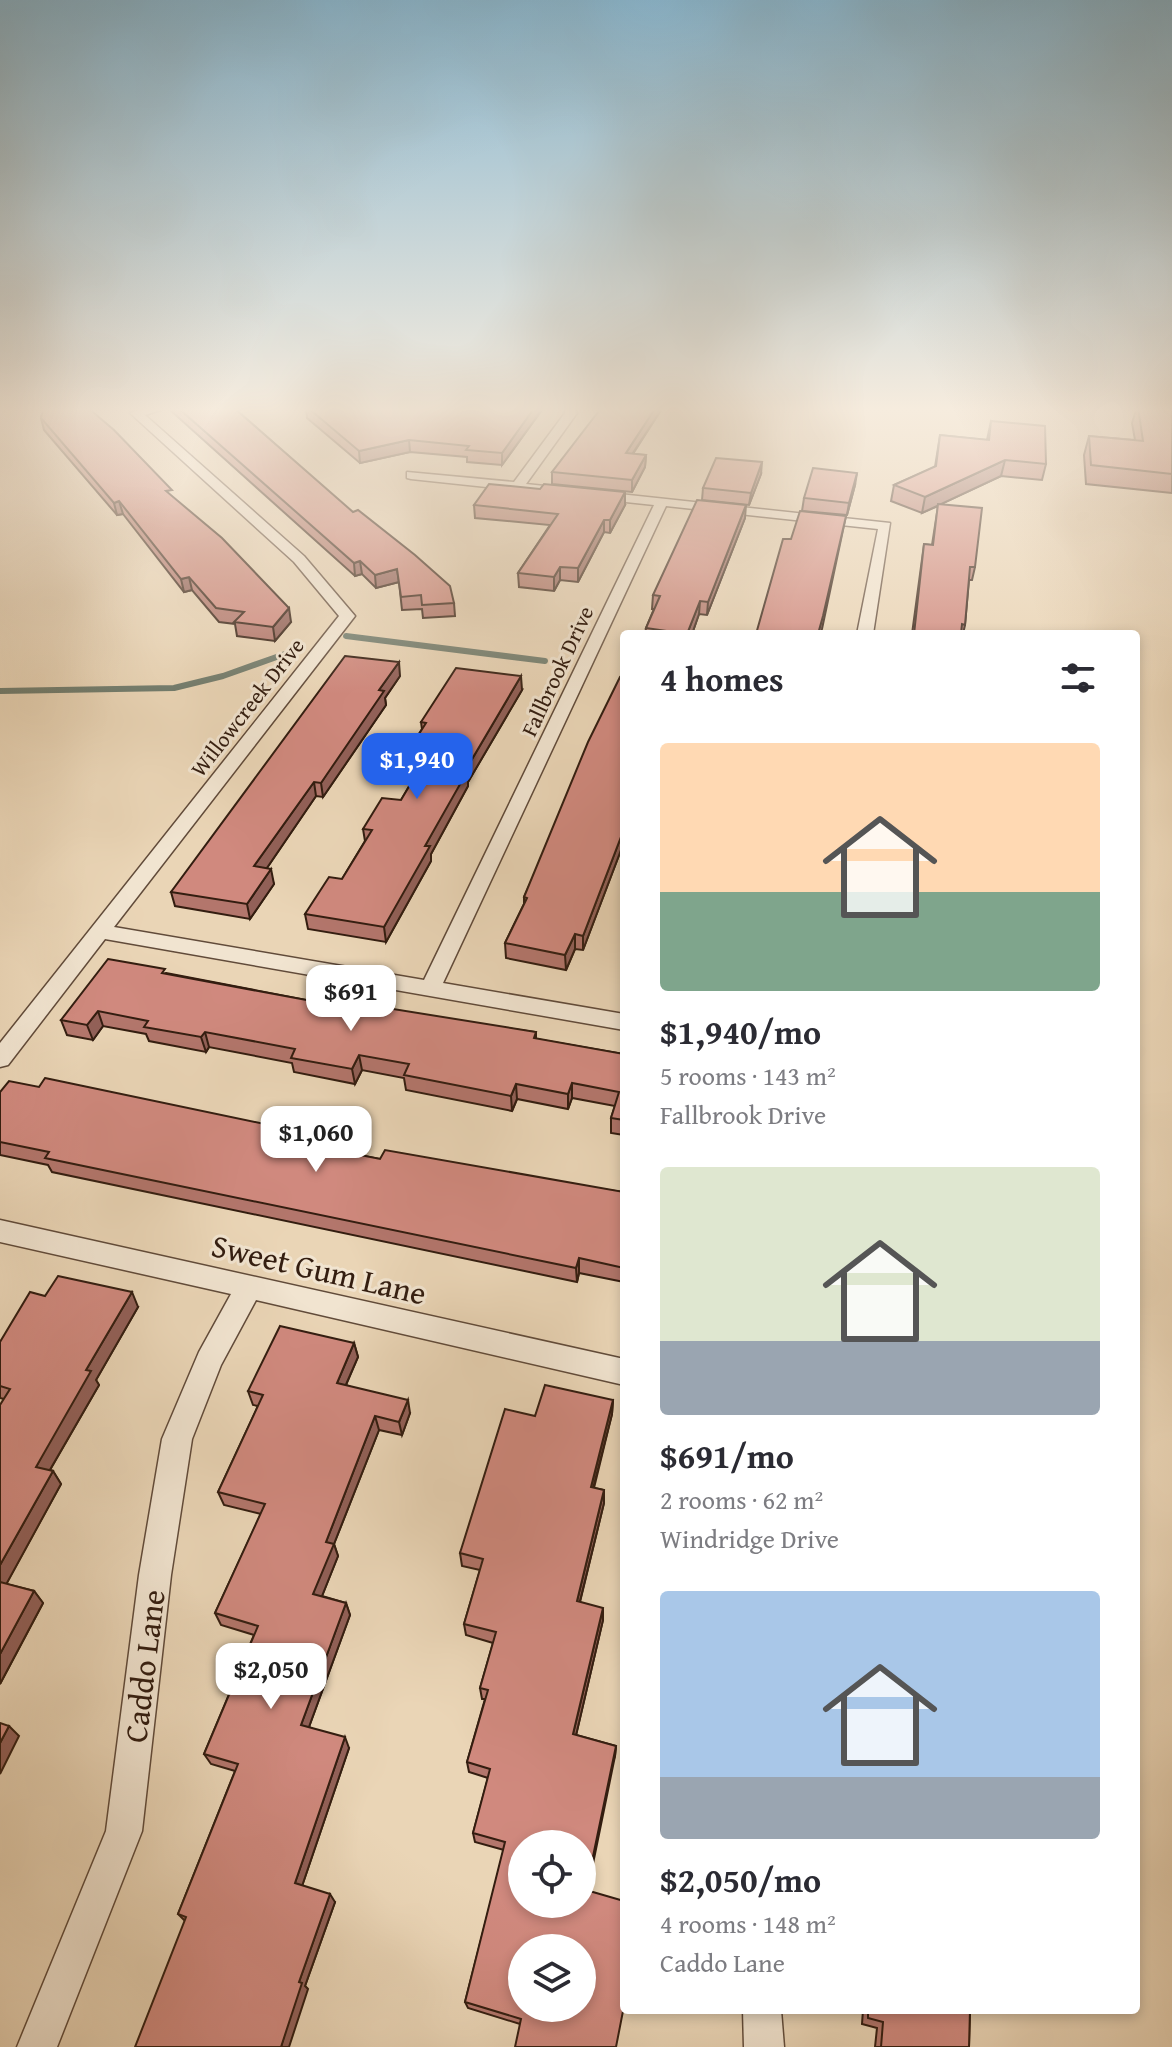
<!DOCTYPE html>
<meta charset="utf-8">
<style>
:root{--surface:#fff;--page:#f2f2f3;--text:#2b2b33;--muted:#7c7c81;--accent:#2563eb}
body{margin:0;font-family:"Gentium Book Plus",serif;background:var(--page);color:var(--text);height:100vh;display:flex;flex-direction:column;font-size:30px;white-space:nowrap}
*{box-sizing:border-box;margin:0}
p{font-size:26px;color:var(--muted)}
.icon{flex:none;width:44px;height:44px;fill:none;stroke:currentColor;stroke-width:2;stroke-linecap:round;stroke-linejoin:round}
.map{position:relative;flex:1;overflow:hidden}
.sheet{position:absolute;left:620px;top:630px;width:520px;height:1384px;display:flex;flex-direction:column;background:var(--surface);border-radius:8px;box-shadow:0 4px 12px #0003}
.sheet>*{flex:none}
.buttons{position:absolute;left:508px;top:1830px;display:grid;gap:16px}
.buttons a{display:grid;place-items:center;width:88px;height:88px;border-radius:50%;background:var(--surface);box-shadow:0 4px 12px #0003;font-size:40px}
.price{position:absolute;translate:-50% -68px;padding:0 18px;border-radius:16px;background:#fff;color:#222;font-size:26px;line-height:52px;filter:drop-shadow(0 2px 4px #0008)}
.price::after{content:'';position:absolute;left:50%;top:48px;width:24px;height:18px;margin-left:-12px;background:inherit;clip-path:polygon(0 0,100% 0,50% 100%)}
.price.on{background:var(--accent);color:#fff}
ul{padding:0;list-style:none}
li{display:grid;align-content:center;gap:16px;height:424px;padding:0 40px}
li span{display:grid;place-items:center;height:248px;border-radius:8px;color:#555}
li>.icon{margin-inline-start:auto}
span .icon{width:144px;height:144px;fill:#fffc;stroke-width:1}
li b{font-size:34px}
h2{display:flex;justify-content:space-between;align-items:center;height:96px;padding:0 40px;font-size:34px}
.map>svg:first-child{display:block}
.lines{fill:none;stroke-linecap:round;stroke-linejoin:round}
.stream{stroke:#707b6c;stroke-width:6}
.street-casing{stroke:#614b3a;stroke-width:3}
.street{fill:#f1e4d0;fill-rule:evenodd}
.wall{fill:#b3766c;stroke:#331d10;stroke-width:2}
.shaded-wall{fill:#926058;stroke:#331d10;stroke-width:2}
.building{fill:#d0897e;stroke:#331d10;stroke-width:2;fill-rule:evenodd}
.labels{text-anchor:middle;dominant-baseline:central;stroke-width:6;stroke-linejoin:round;paint-order:stroke}
.far-street-label{font-size:22px;fill:#331d10;stroke:#f1e4d0}
.near-street-label{font-size:32px;fill:#331d10;stroke:#f1e4d0}
</style>
<div class="map">
<svg width="1172" height="2047" viewBox="0 0 1172 2047">
<rect width="100%" height="100%" fill="#ead5b6"/>
<filter id="stains"><feTurbulence type="fractalNoise" baseFrequency=".0025" numOctaves="4"/><feColorMatrix values="0 0 0 0 .2 0 0 0 0 .09 0 0 0 0 .02 0 0 0 .5 -.17"/></filter>
<radialGradient id="worn" r=".72"><stop offset=".6" stop-color="#630" stop-opacity="0"/><stop offset="1" stop-color="#630" stop-opacity=".3"/></radialGradient>
<g class="lines">
<g class="stream">
<polyline points="346,636 545,661"/>
<polyline points="0,691 174,688 223,676 285,654"/>
</g>
<defs>
<g id="street">
<polygon points="147,407 170,407 145,415 304,556 355,616 114,927 424,980 654,505 411,479 407,478 407,472 514,482 565,413 564,407 576,407 577,413 526,484 890,523 873,634 857,634 878,529 666,506 443,983 624,1014 624,1030 105,939 8,1065 0,1067 0,1043 339,616 294,562 130,413"/>
<polygon points="0,1220 624,1359 624,1385 256,1300 221,1365 192,1439 171,1575 142,1831 57,2047 17,2047 106,1831 139,1575 162,1439 199,1352 231,1294 0,1242"/>
<polygon points="743,2010 781,2010 784,2047 744,2047"/>
</g>
</defs>
<use href="#street" class="street-casing"/>
<use href="#street" class="street"/>
</g>
<g class="wall">
<polygon points="44,407 92,407 88,409 291,622 275,641 237,636 235,624 219,622 192,590 184,592 123,514 117,515 44,430 41,418"/>
<polygon points="169,407 233,407 454,603 455,616 423,618 422,609 402,610 399,582 376,588 362,574 355,576 170,410"/>
<polygon points="306,407 544,407 502,465 467,462 467,457 410,452 360,463 307,418"/>
<polygon points="663,407 633,454 646,455 645,467 632,492 552,484 552,472"/>
<polygon points="1137,407 1172,408 1172,493 1086,484 1084,455 1089,436 1135,440 1132,423"/>
<polygon points="991,421 1046,464 1042,480 1001,476 941,504 975,567 972,580 969,580 965,625 963,634 912,634 924,544 932,545 938,506 922,513 891,501 894,485 935,467 940,435 987,440"/>
<polygon points="761,474 749,505 702,500 703,488"/>
<polygon points="855,485 847,515 802,511 804,498"/>
<polygon points="474,505 625,505 610,533 604,532 578,582 560,580 554,591 519,587 518,573 550,525 475,518"/>
<polygon points="745,518 707,615 699,614 692,634 645,634 646,628 654,609 652,609 653,595"/>
<polygon points="400,676 385,698 386,705 323,797 316,796 267,868 274,884 250,919 175,906 171,892"/>
<polygon points="624,678 624,842 583,950 575,949 566,970 506,958 505,943 524,904 524,897"/>
<polygon points="522,690 468,782 468,786 431,854 431,861 386,942 308,929 305,914 342,879 365,841 363,829 401,800 418,771 407,770 405,756 422,729 421,722"/>
<polygon points="166,973 322,1003 536,1032 536,1039 624,1054 624,1135 611,1133 611,1118 615,1106 572,1098 568,1109 517,1099 512,1111 406,1090 404,1078 362,1070 355,1084 294,1072 292,1063 209,1047 206,1052 149,1041 146,1034 103,1026 93,1040 67,1035 61,1020"/>
<polygon points="0,1092 333,1150 380,1159 624,1192 624,1282 579,1273 577,1282 52,1172 48,1165 0,1155"/>
<polygon points="45,1296 138,1307 96,1380 99,1385 50,1470 53,1471 61,1484 6,1584 34,1591 43,1603 0,1684 4,1399 0,1398 0,1342"/>
<polygon points="354,1343 358,1357 346,1385 410,1413 402,1435 379,1430 334,1544 338,1556 322,1596 346,1603 350,1615 309,1727 349,1748 302,1886 335,1902 305,1986 308,1989 185,1921 178,1914 235,1771 211,1764 204,1754 254,1635 221,1625 215,1613 261,1514 224,1505 218,1492 258,1406 253,1405 248,1391"/>
<polygon points="613,1400 612,1414 594,1488 604,1490 604,1503 580,1602 603,1620 576,1735 616,1746 615,1756 520,2024 468,2008 465,2002 504,1850 475,1842 473,1833 488,1778 469,1772 467,1762 485,1699 482,1699 480,1688 493,1643 466,1635 464,1624 480,1570 462,1566 460,1553 535,1416"/>
<polygon points="863,2010 970,2010 969,2047 875,2047 877,2028 862,2024"/>
</g>
<g class="shaded-wall">
<polygon points="535,407 544,407 502,465 502,453"/>
<polygon points="656,407 663,407 625,465 626,453"/>
<polygon points="409,440 410,452 360,463 359,451"/>
<polygon points="646,455 645,467 632,492 632,480"/>
<polygon points="1005,460 1001,476 922,513 925,497"/>
<polygon points="762,462 761,474 749,505 751,493"/>
<polygon points="857,473 855,485 847,515 849,503"/>
<polygon points="625,492 625,505 610,533 610,520"/>
<polygon points="119,501 123,514 117,515 114,503"/>
<polygon points="746,505 745,518 707,615 708,602"/>
<polygon points="846,516 822,629 820,634 818,634"/>
<polygon points="604,520 604,532 578,582 578,568"/>
<polygon points="360,561 362,574 355,576 354,563"/>
<polygon points="560,567 560,580 554,591 554,577"/>
<polygon points="397,569 399,582 376,588 375,575"/>
<polygon points="189,577 192,590 184,592 181,579"/>
<polygon points="700,601 699,614 692,634 687,634"/>
<polygon points="289,608 291,622 275,641 273,627"/>
<polygon points="399,662 400,676 385,698 386,705 323,797 321,783 379,690"/>
<polygon points="521,676 522,690 468,782 468,786 431,854 431,861 386,942 384,927 425,846 465,771"/>
<polygon points="314,782 316,796 258,881 254,866"/>
<polygon points="624,829 624,842 583,950 583,936"/>
<polygon points="271,869 274,884 250,919 247,904"/>
<polygon points="575,934 575,949 566,970 565,955"/>
<polygon points="98,1011 103,1026 93,1040 87,1025"/>
<polygon points="205,1032 209,1047 206,1052 201,1037"/>
<polygon points="359,1055 362,1070 355,1084 352,1069"/>
<polygon points="572,1083 572,1098 568,1109 568,1094"/>
<polygon points="516,1084 517,1099 512,1111 511,1096"/>
<polygon points="331,1138 334,1152 325,1148"/>
<polygon points="579,1258 579,1273 577,1282 576,1268"/>
<polygon points="132,1292 138,1307 96,1380 99,1385 44,1480 36,1467 86,1370"/>
<polygon points="354,1343 358,1357 341,1396 337,1383"/>
<polygon points="408,1400 410,1413 402,1435 399,1422"/>
<polygon points="613,1400 612,1414 590,1500 591,1487"/>
<polygon points="375,1416 379,1430 334,1544 338,1556 318,1606 313,1594 326,1542"/>
<polygon points="53,1471 61,1484 2,1592 0,1590 0,1565"/>
<polygon points="604,1490 604,1503 577,1613 577,1601"/>
<polygon points="34,1591 43,1603 0,1684 0,1654"/>
<polygon points="346,1603 350,1615 306,1735 301,1725"/>
<polygon points="603,1608 603,1620 574,1744 573,1734"/>
<polygon points="9,1726 19,1736 0,1774 0,1743"/>
<polygon points="345,1737 349,1748 300,1892 295,1883"/>
<polygon points="616,1746 615,1756 586,1898 586,1890"/>
<polygon points="330,1894 335,1902 305,1986 308,1989 289,2047 281,2047 299,1982"/>
</g>
<g class="building">
<polygon points="44,407 87,407 114,430 172,490 166,491 222,538 289,608 273,627 234,622 244,612 216,608 189,577 181,579 119,501 114,503 41,418"/>
<polygon points="177,407 233,407 353,512 358,510 415,555 450,586 454,603 422,605 421,595 401,597 397,569 375,575 360,561 354,563"/>
<polygon points="307,407 535,407 502,453 466,450 469,446 409,440 359,451"/>
<polygon points="602,407 656,407 626,453 646,455 632,480 552,472"/>
<polygon points="1138,407 1172,408 1172,474 1091,465 1089,436 1143,441"/>
<polygon points="991,421 1045,426 1046,464 1005,460 925,497 894,485 936,466 940,435 989,440"/>
<polygon points="716,458 762,462 751,493 703,488"/>
<polygon points="813,468 857,473 849,503 804,498"/>
<polygon points="489,484 540,489 544,484 625,492 610,520 604,520 578,568 560,567 554,577 518,573 558,514 474,505"/>
<polygon points="697,500 746,505 708,602 700,601 687,634 646,628 660,596 653,595"/>
<polygon points="938,504 982,508 975,567 970,567 965,625 962,624 961,634 914,634 924,544 933,545"/>
<polygon points="800,511 846,516 823,616 818,634 756,634 783,539 791,539"/>
<polygon points="345,656 399,662 379,690 384,691 321,783 314,782 254,866 271,869 247,904 171,892"/>
<polygon points="456,668 521,676 465,771 467,772 425,846 430,846 384,927 305,914 329,877 342,879 372,830 363,829 382,798 401,800 426,758 405,756 426,723 421,722"/>
<polygon points="620,677 624,678 624,829 583,936 575,934 565,955 505,943 527,898 524,897 588,742"/>
<polygon points="108,959 165,969 162,973 322,1003 325,998 536,1032 534,1038 624,1054 624,1120 611,1118 619,1092 572,1083 568,1094 516,1084 511,1096 404,1075 409,1064 359,1055 352,1069 291,1058 295,1049 205,1032 201,1037 144,1027 148,1021 98,1011 87,1025 61,1020"/>
<polygon points="45,1078 331,1138 325,1148 380,1159 385,1150 624,1192 624,1268 579,1258 576,1268 45,1158 49,1152 0,1142 0,1092 9,1081 39,1087"/>
<polygon points="58,1276 132,1292 86,1370 91,1371 36,1467 53,1471 0,1565 0,1405 10,1389 0,1386 0,1342 30,1292 45,1296"/>
<polygon points="280,1326 354,1343 337,1383 408,1400 399,1422 375,1416 326,1542 334,1544 313,1594 346,1603 301,1725 345,1737 295,1883 330,1894 299,1982 302,1983 281,2047 135,2047 186,1917 178,1914 238,1764 204,1754 258,1626 215,1613 265,1504 218,1492 263,1395 248,1391"/>
<path d="M545,1385l68,15 -22,87 13,3 -27,111 26,7 -30,126 43,12 -30,144 38,11v105l-8,41h-101l6,-28 -56,-17 40,-160 -32,-9 17,-64 -23,-7 21,-72 -8,-2 16,-56 -32,-8 19,-65 -23,-6 45,-144 30,7zM522,1844h60v60h-60zM522,1948h60v60h-60z"/>
<polygon points="0,1582 34,1591 0,1654"/>
<polygon points="0,1723 9,1726 0,1743"/>
<polygon points="868,2010 970,2010 969,2047 881,2047 883,2022 868,2018"/>
</g>
<linearGradient id="sky" x2="0" y2="1"><stop stop-color="#88b6cf"/><stop offset="0.59" stop-color="#f6ecde"/><stop offset="1" stop-color="#f6ecde" stop-opacity="0"/></linearGradient>
<rect width="1172" height="694" fill="url(#sky)"/>
<g class="labels">
<g class="far-street-label">
<text transform="translate(557 671) rotate(-65)">Fallbrook Drive</text>
<text transform="translate(247 707) rotate(-52)">Willowcreek Drive</text>
</g>
<g class="near-street-label">
<text transform="translate(319 1269) rotate(13)">Sweet Gum Lane</text>
<text transform="translate(144 1666) rotate(-83)">Caddo Lane</text>
</g>
</g>
<rect width="100%" height="100%" filter="url(#stains)"/>
<rect width="100%" height="100%" fill="url(#worn)"/>
</svg>
<div class="buttons">
<a><svg class="icon" aria-label="locate" viewBox="0 0 24 24"><circle cx="12" cy="12" r="6"/><path d="M12 2v4M12 18v4M2 12h4M18 12h4"/></svg></a>
<a><svg class="icon" aria-label="layers" viewBox="0 0 24 24"><path d="M12 4l9 5-9 5-9-5zM3 14l9 5 9-5"/></svg></a>
</div>
<b class="price on" style="left:417px;top:801px">$1,940</b>
<b class="price" style="left:351px;top:1033px">$691</b>
<b class="price" style="left:316px;top:1174px">$1,060</b>
<b class="price" style="left:271px;top:1711px">$2,050</b>
<section class="sheet">
<h2>4 homes<svg class="icon" aria-label="filters" viewBox="0 0 24 24"><path d="M4 7h16M4 17h16"/><circle cx="9" cy="7" r="2"/><circle cx="15" cy="17" r="2"/></svg></h2>
<ul>
<li><span style="background:linear-gradient(#ffd9b3 60%,#7fa58c 0)"><svg class="icon" aria-label="home" viewBox="0 0 24 24"><path d="M3 11l9-7 9 7M6 9v11h12V9"/></svg></span><div><b>$1,940/mo</b><p>5 rooms · 143 m²</p><p>Fallbrook Drive</p></div></li>
<li><span style="background:linear-gradient(#dfe7d0 70%,#9aa5b1 0)"><svg class="icon" aria-label="home" viewBox="0 0 24 24"><path d="M3 11l9-7 9 7M6 9v11h12V9"/></svg></span><div><b>$691/mo</b><p>2 rooms · 62 m²</p><p>Windridge Drive</p></div></li>
<li><span style="background:linear-gradient(#a9c7e8 75%,#9aa5b1 0)"><svg class="icon" aria-label="home" viewBox="0 0 24 24"><path d="M3 11l9-7 9 7M6 9v11h12V9"/></svg></span><div><b>$2,050/mo</b><p>4 rooms · 148 m²</p><p>Caddo Lane</p></div></li>
</ul>
</section>
</div>
